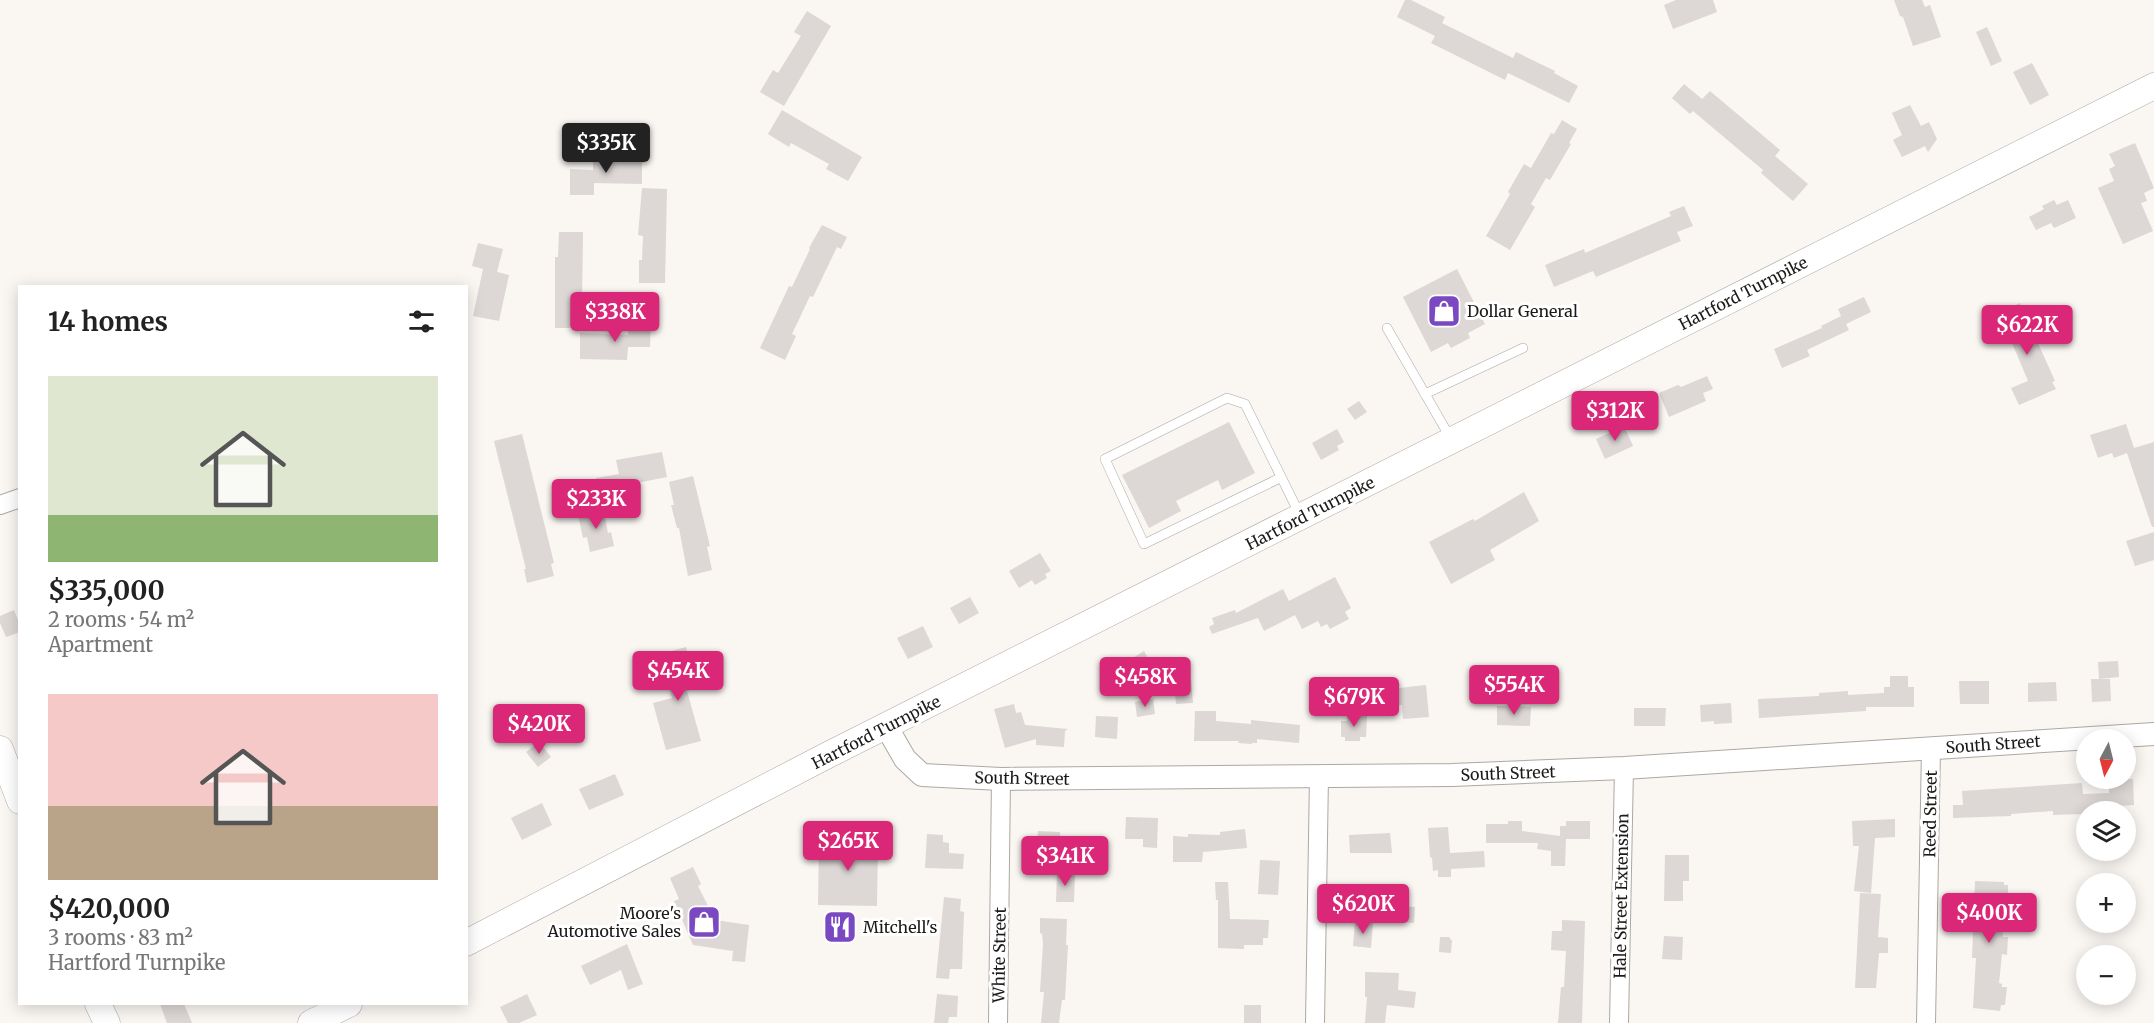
<!DOCTYPE html>
<meta charset="utf-8">
<style>
:root{--surface:#fff;--page:#f6f6f6;--text:#222;--muted:#767676;--accent:#db2777}
body{margin:0;font-family:Merriweather,serif;background:var(--page);color:var(--text);height:100vh;display:flex;flex-direction:column;font-size:22px;white-space:nowrap}
*{box-sizing:border-box;margin:0}
p{font-size:20px;color:var(--muted)}
.icon{flex:none;width:33px;height:33px;fill:none;stroke:currentColor;stroke-width:2;stroke-linecap:round;stroke-linejoin:round}
.map{position:relative;flex:1;overflow:hidden}
.sheet{position:absolute;left:18px;top:285px;width:450px;height:720px;display:flex;flex-direction:column;background:var(--surface);border-radius:0px;box-shadow:0 3px 15px #0003}
.sheet>*{flex:none}
.needle{width:39px;rotate:187deg}
.tools{position:absolute;left:2076px;top:729px;display:grid;gap:12px}
.tools a{display:grid;place-items:center;width:60px;height:60px;border-radius:50%;background:var(--surface);box-shadow:0 3px 15px #0003;font-size:30px}
.price{position:absolute;translate:-50% -51px;padding:0 14px;border-radius:6px;background:var(--accent);color:#fff;font-size:20px;line-height:39px;filter:drop-shadow(0 2px 3px #0008)}
.price::after{content:'';position:absolute;left:50%;top:36px;width:18px;height:14px;margin-left:-9px;background:inherit;clip-path:polygon(0 0,100% 0,50% 100%)}
.price.selected{background:#222;color:#fff}
ul{padding:0;list-style:none}
li{display:grid;align-content:center;gap:12px;height:318px;padding:0 30px}
li span{display:grid;place-items:center;height:186px;border-radius:0px;color:#555}
li>.icon{margin-inline-start:auto}
span .icon{width:108px;height:108px;fill:#fffc;stroke-width:1}
li b{font-size:26px}
h2{display:flex;justify-content:space-between;align-items:center;height:72px;padding:0 30px;font-size:26px}
.map>svg:first-child{display:block}
.building{fill:#ddd7d5}
.lines{fill:none;stroke-linecap:round;stroke-linejoin:round}
.service-casing{stroke:#aca8a4;stroke-width:10}
.minor-casing{stroke:#aca8a4;stroke-width:20}
.tertiary-casing{stroke:#aca8a4;stroke-width:24}
.secondary-casing{stroke:#aca8a4;stroke-width:27}
.service{stroke:#fff;stroke-width:9}
.minor{stroke:#fff;stroke-width:18}
.tertiary{stroke:#fff;stroke-width:22}
.secondary{stroke:#fff;stroke-width:26}
.labels{text-anchor:middle;dominant-baseline:central;stroke-width:6;stroke-linejoin:round;paint-order:stroke}
.street-label{font-size:16px;fill:#1b1a18;stroke:#fff}
.poi-label{font-size:16px;fill:#1b1a18;stroke:#fff;text-anchor:start}
</style>
<div class="map">
<svg width="2154" height="1023" viewBox="0 0 2154 1023">
<rect width="100%" height="100%" fill="#faf6f2"/>
<g class="building">
<polygon points="1405,0 1411,0 1445,17 1442,23 1513,58 1516,52 1555,71 1554,73 1578,86 1569,103 1508,73 1505,80 1431,43 1435,36 1397,17"/>
<polygon points="1676,0 1713,0 1717,12 1673,29 1664,5"/>
<polygon points="1894,0 1922,0 1925,7 1930,5 1941,37 1913,46 1903,17 1900,16"/>
<polygon points="807,11 831,26 784,106 760,92 773,70 778,73 801,36 794,32"/>
<polygon points="1987,27 2002,61 1991,66 1976,32"/>
<polygon points="2032,63 2049,95 2030,105 2013,72"/>
<polygon points="1684,84 1702,99 1710,91 1780,150 1775,156 1808,184 1793,201 1761,173 1763,170 1693,111 1690,114 1672,98"/>
<polygon points="1910,105 1921,126 1929,122 1937,139 1928,152 1925,146 1902,157 1893,140 1902,135 1892,113"/>
<polygon points="782,110 862,157 848,181 826,169 829,164 791,143 789,147 768,134"/>
<polygon points="1562,120 1577,129 1569,143 1571,144 1550,180 1546,178 1531,204 1535,207 1510,250 1486,236 1510,194 1508,192 1524,164 1531,168 1551,133 1554,134"/>
<polygon points="2135,143 2154,188 2144,193 2147,201 2141,203 2153,231 2123,244 2098,188 2114,181 2109,169 2115,166 2109,154"/>
<polygon points="593,157 642,158 642,184 594,183 594,195 570,195 570,169 593,170"/>
<polygon points="642,188 667,189 665,283 639,283 639,260 642,260 643,236 638,235"/>
<polygon points="2054,200 2057,205 2068,200 2076,218 2054,228 2051,223 2036,230 2029,217 2044,209 2042,206"/>
<polygon points="1684,206 1693,226 1677,232 1681,241 1596,277 1593,271 1554,287 1545,265 1584,249 1585,253 1671,216 1669,212"/>
<polygon points="822,225 847,237 841,249 837,247 813,297 810,296 792,334 796,336 785,360 760,348 789,286 792,287 810,249 809,248"/>
<polygon points="559,232 583,232 582,305 580,305 579,328 555,328 555,257 558,257"/>
<polygon points="478,243 503,249 497,272 509,275 499,321 473,316 483,269 472,266"/>
<polygon points="1457,269 1485,324 1468,333 1470,338 1451,348 1448,343 1431,352 1403,297"/>
<polygon points="1864,297 1871,312 1846,324 1849,330 1807,350 1810,356 1782,368 1774,349 1822,328 1821,326 1841,316 1838,309"/>
<polygon points="2020,303 2055,381 2052,382 2056,389 2019,405 2011,388 2028,381 1999,312"/>
<polygon points="629,322 651,323 650,347 628,347 627,360 580,359 580,333 628,335"/>
<polygon points="1707,376 1713,389 1703,393 1706,401 1669,417 1659,393 1678,385 1681,387"/>
<polygon points="1359,401 1367,412 1355,420 1347,409"/>
<polygon points="1229,422 1255,473 1222,490 1218,480 1176,501 1181,511 1149,528 1122,475"/>
<polygon points="2126,424 2134,448 2154,442 2154,527 2152,527 2127,453 2114,458 2112,453 2098,458 2090,435"/>
<polygon points="1624,426 1633,446 1605,459 1596,439"/>
<polygon points="1337,429 1344,442 1337,446 1339,450 1321,460 1312,443"/>
<polygon points="522,434 554,563 551,564 554,576 527,583 524,569 526,569 494,441"/>
<polygon points="662,452 667,477 622,486 624,499 601,503 596,478 619,474 616,460"/>
<polygon points="693,476 710,546 707,547 712,570 688,576 679,528 677,528 671,505 674,505 669,482"/>
<polygon points="1524,492 1539,521 1490,550 1495,560 1451,584 1429,542 1473,519 1475,521"/>
<polygon points="603,508 608,533 611,532 614,546 590,552 587,537 583,538 578,514"/>
<polygon points="2154,532 2154,560 2135,566 2126,541"/>
<polygon points="1040,553 1051,571 1045,574 1047,578 1035,585 1032,580 1019,588 1009,571"/>
<polygon points="1335,577 1351,608 1345,612 1349,619 1330,629 1327,624 1321,627 1318,621 1302,629 1295,615 1264,631 1258,618 1212,634 1209,627 1214,624 1212,618 1235,610 1236,613 1283,589 1289,601"/>
<polygon points="970,597 979,613 959,624 950,608"/>
<polygon points="14,610 20,625 20,632 6,637 0,623 0,616"/>
<polygon points="923,626 933,647 908,659 897,638"/>
<polygon points="686,647 697,688 687,691 701,741 666,750 653,703 672,698 660,654"/>
<polygon points="1144,651 1155,671 1134,683 1123,664"/>
<polygon points="2118,661 2119,677 2099,679 2098,662"/>
<polygon points="1890,676 1908,676 1908,687 1914,687 1914,707 1866,707 1866,711 1759,718 1758,699 1819,696 1819,693 1848,691 1848,695 1884,693 1884,687 1890,687"/>
<polygon points="1191,679 1193,703 1176,704 1174,681"/>
<polygon points="2091,679 2110,679 2111,701 2092,702"/>
<polygon points="1959,681 1989,681 1989,704 1960,704"/>
<polygon points="2056,682 2057,701 2028,702 2028,683"/>
<polygon points="1400,684 1399,688 1426,685 1429,717 1403,719 1402,705 1362,705 1362,685"/>
<polygon points="1153,699 1155,714 1137,717 1135,702"/>
<polygon points="1731,703 1732,723 1714,724 1714,721 1701,722 1700,705"/>
<polygon points="1014,704 1016,713 1021,712 1025,725 1068,729 1065,731 1064,747 1036,745 1036,739 1005,748 994,709"/>
<polygon points="1497,706 1531,707 1530,726 1497,725"/>
<polygon points="1634,708 1666,708 1665,726 1634,726"/>
<polygon points="1195,711 1216,711 1216,721 1251,724 1251,720 1300,725 1299,743 1257,739 1257,743 1252,743 1252,744 1238,743 1239,741 1194,741"/>
<polygon points="1096,716 1118,717 1117,739 1095,737"/>
<polygon points="1347,716 1367,716 1366,737 1360,737 1360,741 1345,741 1345,737 1341,737 1341,721 1347,721"/>
<polygon points="539,742 551,757 538,767 526,752"/>
<polygon points="615,774 624,795 589,810 579,789"/>
<polygon points="2109,779 2133,779 2134,805 2120,806 2120,810 2084,812 2084,814 2053,815 2053,811 2011,814 2011,816 1953,818 1953,805 1963,805 1962,791 2082,783 2083,794 2109,793"/>
<polygon points="542,803 552,825 522,840 511,818"/>
<polygon points="1126,817 1158,818 1157,848 1143,847 1143,839 1125,839"/>
<polygon points="1895,819 1895,837 1875,838 1871,893 1854,891 1859,846 1853,846 1852,821"/>
<polygon points="1508,821 1522,821 1522,831 1560,836 1560,826 1566,826 1566,821 1590,821 1590,839 1566,839 1565,866 1551,866 1551,851 1537,849 1538,843 1486,843 1486,824 1508,824"/>
<polygon points="1448,827 1450,853 1484,851 1485,867 1451,869 1451,877 1438,877 1438,870 1433,871 1432,858 1430,857 1428,828"/>
<polygon points="1245,829 1247,848 1203,852 1202,862 1173,862 1173,836 1188,837 1188,834 1220,835 1220,832"/>
<polygon points="1038,831 1060,832 1059,864 1033,863 1033,845 1037,846"/>
<polygon points="1390,833 1392,853 1350,853 1349,835"/>
<polygon points="927,834 943,835 943,842 949,843 949,853 964,854 963,869 925,868"/>
<polygon points="819,838 878,839 877,906 818,905"/>
<polygon points="1665,855 1689,855 1689,881 1683,881 1683,901 1664,901"/>
<polygon points="1260,860 1280,861 1278,895 1258,894"/>
<polygon points="693,867 701,884 698,886 715,920 749,925 745,962 732,961 733,951 693,945 674,901 679,899 670,878"/>
<polygon points="1057,872 1075,873 1074,902 1056,902"/>
<polygon points="1975,881 2004,882 2004,885 2008,885 2008,903 2003,903 2001,932 2003,933 2003,937 2008,937 2007,955 2002,954 1999,983 2002,984 2002,987 2007,987 2005,1005 2001,1005 2000,1011 1973,1008 1976,958 1972,958"/>
<polygon points="1215,882 1228,882 1230,919 1269,920 1268,938 1263,938 1263,945 1244,945 1244,949 1218,948 1218,900 1216,900"/>
<polygon points="1860,893 1881,894 1878,937 1888,938 1888,953 1879,953 1876,988 1855,988"/>
<polygon points="944,897 961,899 960,911 964,912 962,969 950,969 949,979 936,978"/>
<polygon points="1399,906 1415,907 1414,923 1398,922"/>
<polygon points="1040,918 1067,919 1066,945 1068,945 1065,1000 1062,1000 1059,1023 1041,1023 1044,992 1040,992 1043,944 1042,934 1040,933"/>
<polygon points="1562,920 1585,921 1582,1023 1558,1023 1561,987 1564,987 1566,951 1551,950 1552,931 1562,931"/>
<polygon points="1355,922 1373,923 1371,948 1353,946"/>
<polygon points="1664,936 1683,937 1682,960 1662,959"/>
<polygon points="1440,937 1449,937 1452,941 1451,953 1439,952"/>
<polygon points="627,944 643,984 628,990 621,970 590,985 581,966"/>
<polygon points="1365,972 1399,973 1398,990 1416,992 1414,1008 1387,1005 1385,1023 1365,1023 1367,997 1365,997"/>
<polygon points="527,994 537,1015 519,1023 508,1023 500,1007"/>
<polygon points="937,994 958,996 957,1017 949,1017 948,1023 934,1023"/>
<polygon points="160,1004 184,1004 192,1023 167,1023"/>
<rect x="1244" y="1005" width="17" height="18"/>
</g>
<g class="lines">
<defs>
<g id="service">
<polyline points="1387,328 1451,439"/>
<polyline points="1425,394 1523,348"/>
<polyline points="1280,478 1144,544 1105,459 1227,398 1245,404 1300,515"/>
</g>
<g id="minor">
<polyline points="0,505 20,498"/>
<polyline points="998,1023 1001,779"/>
<polyline points="1315,1023 1319,776"/>
<polyline points="1619,1023 1624,768"/>
<polyline points="1926,1023 1931,748"/>
</g>
<polyline id="tertiary" points="886,726 905,759 922,775 1001,779 1452,775 1624,768 2154,734"/>
<g id="secondary">
<polyline points="0,749 20,801"/>
<polyline points="466,943 826,756 2154,86"/>
<polyline points="98,1004 107,1023"/>
<polyline points="311,1023 349,1004"/>
</g>
</defs>
<use href="#service" class="service-casing"/>
<use href="#minor" class="minor-casing"/>
<use href="#tertiary" class="tertiary-casing"/>
<use href="#secondary" class="secondary-casing"/>
<use href="#service" class="service"/>
<use href="#minor" class="minor"/>
<use href="#tertiary" class="tertiary"/>
<use href="#secondary" class="secondary"/>
</g>
<defs>
<symbol id="shop-square" viewBox="-11 -11 22 22"><rect x="-9" y="-9" width="18" height="18" rx="4" fill="#7a49c1" stroke="#fff"/><path d="M-5-2.5h2.3a2.7 3.5 0 0 1 5.4 0H5L5.5 6h-11ZM-1.5-2.5h3a1.5 2.3 0 0 0-3 0Z" fill="#fff"/></symbol>
<symbol id="restaurant-square" viewBox="-11 -11 22 22"><rect x="-9" y="-9" width="18" height="18" rx="4" fill="#7a49c1" stroke="#fff"/><path d="M-5-6h1v4h1v-4h1v4h1v-4h1v5L-1.5 .5V6h-2V.5L-5-1ZM5-6V6H3V1.5H1.5Q1.5-4 5-6Z" fill="#fff"/></symbol>
</defs>
<g fill-rule="evenodd">
<use href="#shop-square" x="1425" y="292" width="38" height="38"/>
<use href="#shop-square" x="685" y="903" width="38" height="38"/>
<use href="#restaurant-square" x="821" y="908" width="38" height="38"/>
</g>
<g class="labels">
<g class="street-label">
<text transform="translate(1743 293) rotate(-27)">Hartford Turnpike</text>
<text transform="translate(1310 513) rotate(-27)">Hartford Turnpike</text>
<text transform="translate(876 732) rotate(-27)">Hartford Turnpike</text>
<text transform="translate(1993 744) rotate(-4)">South Street</text>
<text transform="translate(1508 773) rotate(-2)">South Street</text>
<text transform="translate(1022 778) rotate(1)">South Street</text>
<text transform="translate(1930 814) rotate(-89)">Reed Street</text>
<text transform="translate(1621 896) rotate(-89)">Hale Street Extension</text>
<text transform="translate(999 955) rotate(-89)">White Street</text>
</g>
<g class="poi-label">
<text x="1467" y="311">Dollar General</text>
<text x="681" y="913" text-anchor="end">Moore's<tspan x="681" dy="18">Automotive Sales</tspan></text>
<text x="863" y="927">Mitchell's</text>
</g>
</g>
</svg>
<div class="tools">
<a><svg class="needle" viewBox="-14 -14 28 28"><path d="M0-13l5 13h-10z" fill="#e53935"/><path d="M0 13l5-13h-10z" fill="#767676"/></svg></a>
<a><svg class="icon" aria-label="layers" viewBox="0 0 24 24"><path d="M12 4l9 5-9 5-9-5zM3 14l9 5 9-5"/></svg></a>
<a>+</a>
<a>−</a>
</div>
<b class="price selected" style="left:606px;top:174px">$335K</b>
<b class="price" style="left:615px;top:343px">$338K</b>
<b class="price" style="left:2027px;top:356px">$622K</b>
<b class="price" style="left:1615px;top:442px">$312K</b>
<b class="price" style="left:596px;top:530px">$233K</b>
<b class="price" style="left:678px;top:702px">$454K</b>
<b class="price" style="left:1145px;top:708px">$458K</b>
<b class="price" style="left:1514px;top:716px">$554K</b>
<b class="price" style="left:1354px;top:728px">$679K</b>
<b class="price" style="left:539px;top:755px">$420K</b>
<b class="price" style="left:848px;top:872px">$265K</b>
<b class="price" style="left:1065px;top:887px">$341K</b>
<b class="price" style="left:1363px;top:935px">$620K</b>
<b class="price" style="left:1989px;top:944px">$400K</b>
<section class="sheet">
<h2>14 homes<svg class="icon" aria-label="filters" viewBox="0 0 24 24"><path d="M4 7h16M4 17h16"/><circle cx="9" cy="7" r="2"/><circle cx="15" cy="17" r="2"/></svg></h2>
<ul>
<li><span style="background:linear-gradient(#dfe7d0 75%,#8fb573 0)"><svg class="icon" aria-label="home" viewBox="0 0 24 24"><path d="M3 11l9-7 9 7M6 9v11h12V9"/></svg></span><div><b>$335,000</b><p>2 rooms · 54 m²</p><p>Apartment</p></div></li>
<li><span style="background:linear-gradient(#f6c9c9 60%,#b9a48a 0)"><svg class="icon" aria-label="home" viewBox="0 0 24 24"><path d="M3 11l9-7 9 7M6 9v11h12V9"/></svg></span><div><b>$420,000</b><p>3 rooms · 83 m²</p><p>Hartford Turnpike</p></div></li>
</ul>
</section>
</div>
